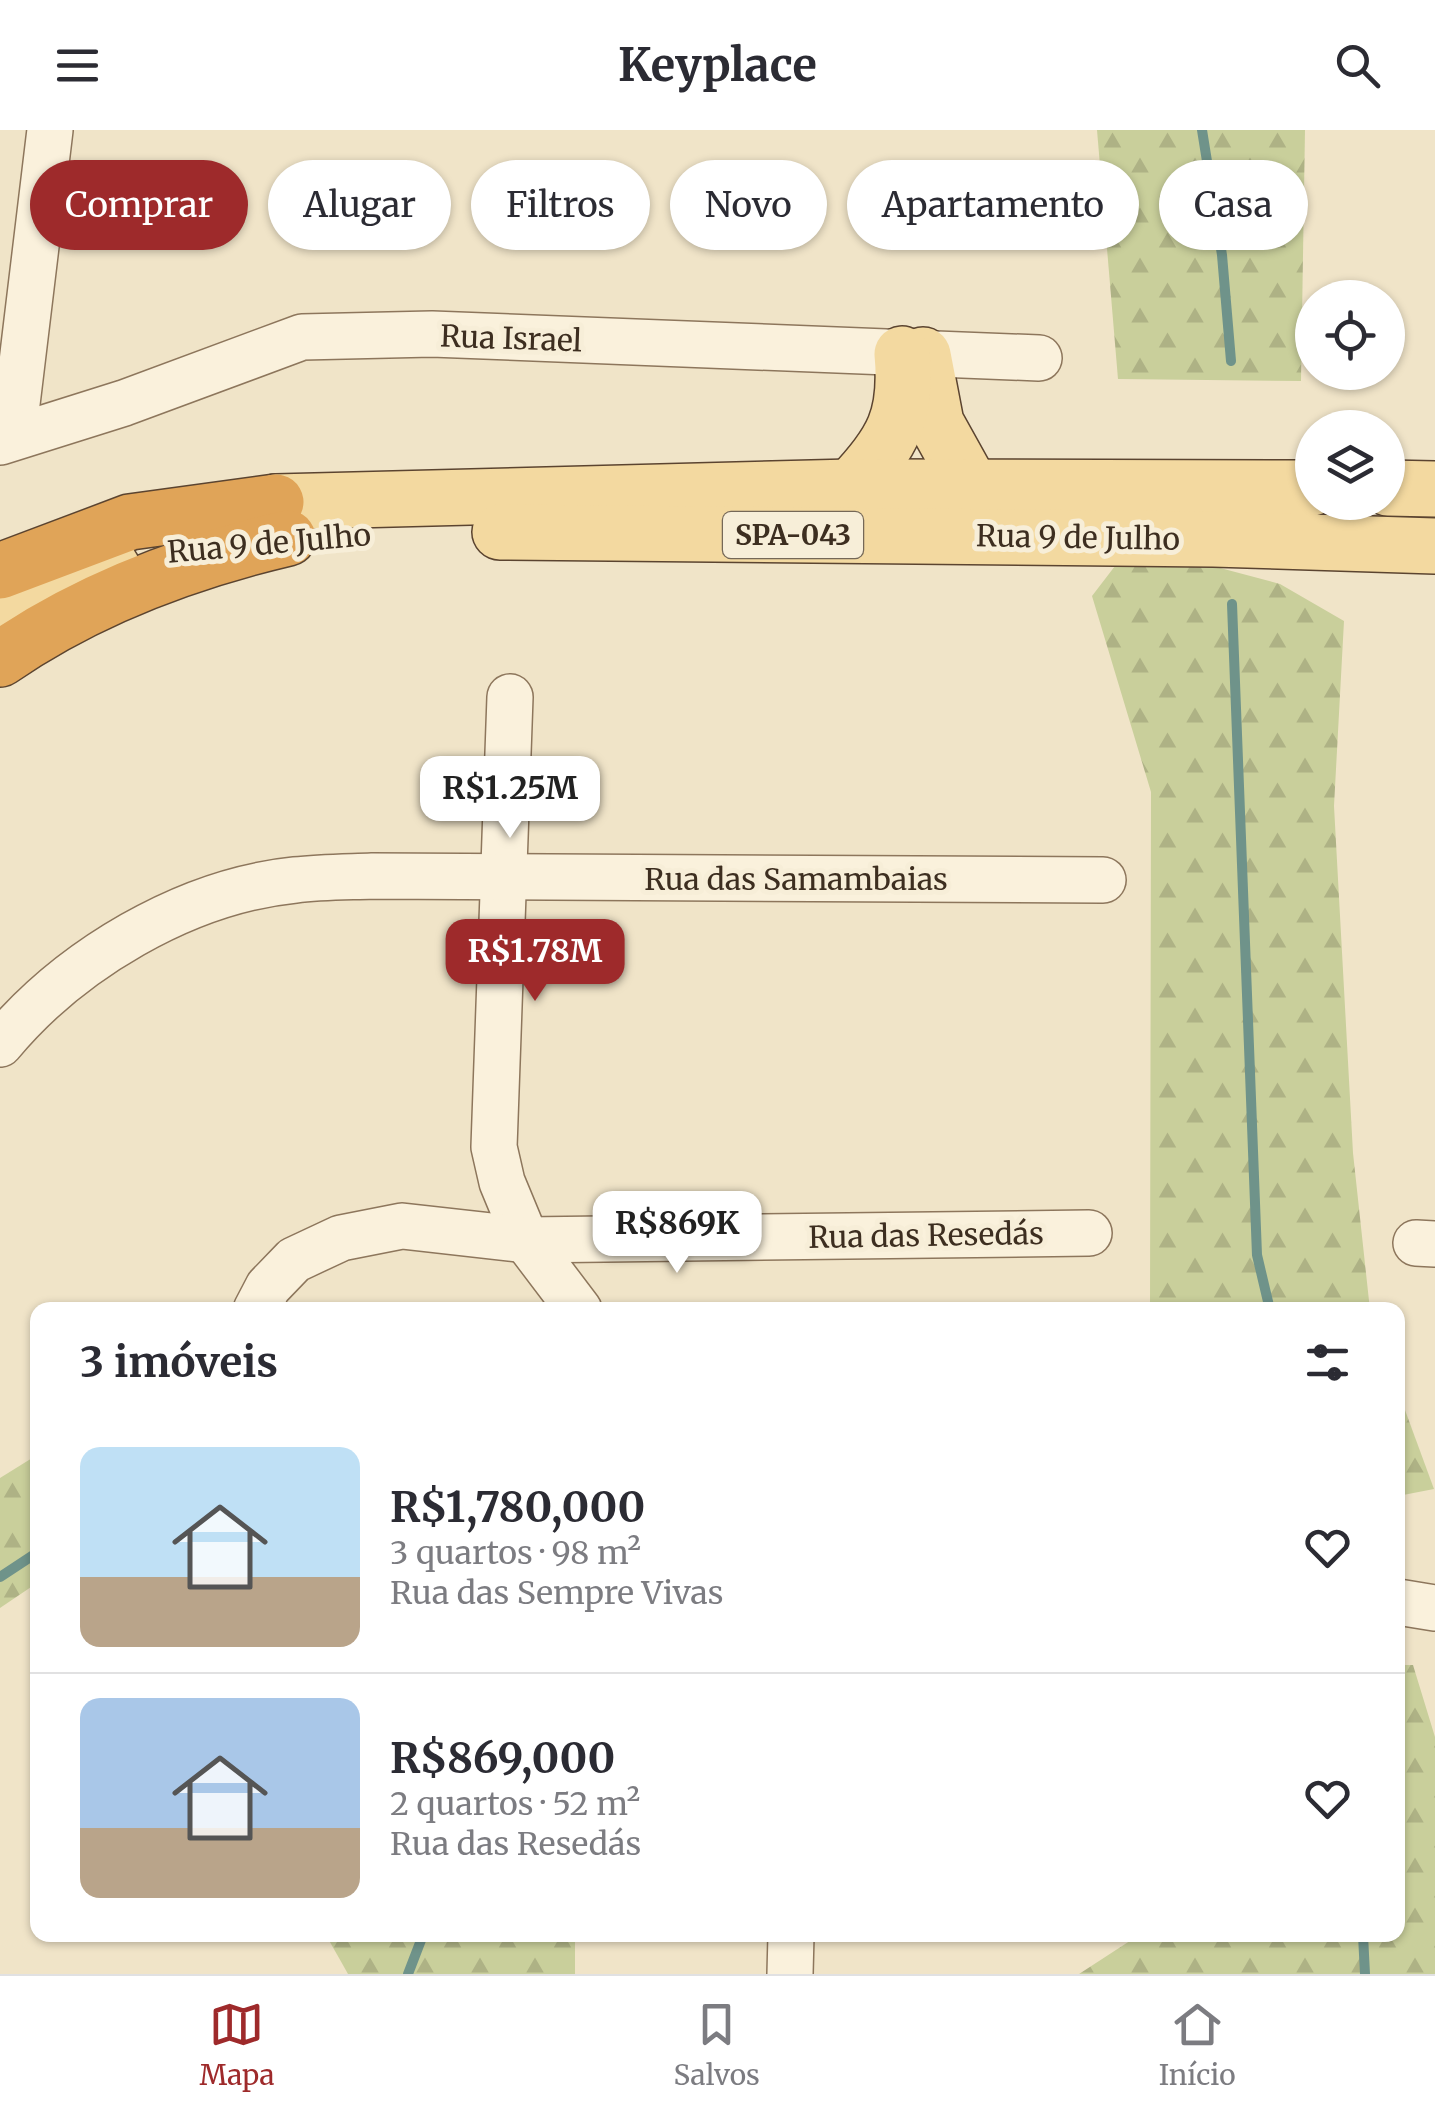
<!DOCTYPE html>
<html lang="pt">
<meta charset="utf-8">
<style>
:root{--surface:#fff;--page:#f7f7f7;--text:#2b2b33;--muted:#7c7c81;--line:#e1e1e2;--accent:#9e2a2b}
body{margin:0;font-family:Merriweather,serif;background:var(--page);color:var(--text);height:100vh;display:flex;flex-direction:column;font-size:38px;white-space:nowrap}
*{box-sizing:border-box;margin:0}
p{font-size:32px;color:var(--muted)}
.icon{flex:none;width:55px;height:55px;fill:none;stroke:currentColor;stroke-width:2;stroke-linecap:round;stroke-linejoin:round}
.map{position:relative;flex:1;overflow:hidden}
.panel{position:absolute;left:30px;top:1172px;width:1375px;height:640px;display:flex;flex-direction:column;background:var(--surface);border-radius:20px;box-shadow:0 2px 8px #0004}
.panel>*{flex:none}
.banner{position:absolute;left:30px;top:30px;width:1375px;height:90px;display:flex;gap:20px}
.fabs{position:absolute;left:1295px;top:150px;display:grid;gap:20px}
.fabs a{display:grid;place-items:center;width:110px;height:110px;border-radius:50%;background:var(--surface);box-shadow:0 2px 8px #0004;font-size:50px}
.price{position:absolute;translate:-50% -85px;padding:0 22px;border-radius:20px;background:#fff;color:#222;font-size:32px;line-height:65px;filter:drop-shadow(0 2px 5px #0008)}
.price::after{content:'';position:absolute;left:50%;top:60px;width:30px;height:22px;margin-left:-15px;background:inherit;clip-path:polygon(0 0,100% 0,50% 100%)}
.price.active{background:var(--accent);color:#fff}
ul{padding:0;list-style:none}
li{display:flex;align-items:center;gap:30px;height:250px;padding:0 50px}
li+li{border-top:2px solid var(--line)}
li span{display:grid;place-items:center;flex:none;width:280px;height:200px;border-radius:20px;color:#555}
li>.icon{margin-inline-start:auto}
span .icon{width:120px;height:120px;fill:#fffc;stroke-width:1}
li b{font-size:42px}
h2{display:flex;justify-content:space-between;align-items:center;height:120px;padding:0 50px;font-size:42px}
.chip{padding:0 35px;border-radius:45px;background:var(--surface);box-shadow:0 2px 8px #0004;font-size:35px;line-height:90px}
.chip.active{background:var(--accent);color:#fff}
header{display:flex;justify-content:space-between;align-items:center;height:130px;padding:0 50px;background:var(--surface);font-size:45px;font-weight:700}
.dock{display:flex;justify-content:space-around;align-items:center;height:140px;border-top:2px solid var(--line);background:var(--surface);font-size:28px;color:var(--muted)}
.dock a{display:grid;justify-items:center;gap:5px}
.dock .active{color:var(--accent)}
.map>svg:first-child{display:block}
.forest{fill:url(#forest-firs)}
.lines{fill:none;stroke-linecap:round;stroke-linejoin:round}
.stream{stroke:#6f938a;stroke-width:10}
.minor-casing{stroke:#8d765c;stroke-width:48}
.major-casing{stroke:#5b4430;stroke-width:58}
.highway-casing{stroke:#5b4430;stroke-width:58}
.minor{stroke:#faf1dc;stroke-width:45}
.major{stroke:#f3d9a0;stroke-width:55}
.highway{stroke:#e0a458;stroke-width:55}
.labels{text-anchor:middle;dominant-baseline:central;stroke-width:10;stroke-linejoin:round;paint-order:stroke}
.shield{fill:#f7eed8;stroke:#756857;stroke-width:2.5}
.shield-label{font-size:28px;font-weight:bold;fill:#3d2e20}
.street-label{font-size:30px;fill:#3d2e20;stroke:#f7eed8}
</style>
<header><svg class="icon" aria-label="menu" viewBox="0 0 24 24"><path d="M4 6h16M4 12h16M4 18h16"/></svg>Keyplace<svg class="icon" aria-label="search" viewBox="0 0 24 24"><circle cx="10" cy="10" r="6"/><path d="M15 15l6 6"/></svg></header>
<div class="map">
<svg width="1435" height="1844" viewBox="0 0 1435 1844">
<defs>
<pattern id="forest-firs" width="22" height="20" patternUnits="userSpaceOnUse" patternTransform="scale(2.5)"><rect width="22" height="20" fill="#c9cf9b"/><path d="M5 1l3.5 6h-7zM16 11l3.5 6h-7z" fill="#aeb285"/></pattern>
</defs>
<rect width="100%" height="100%" fill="#f0e4c8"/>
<g class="forest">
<polygon points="1097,0 1305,0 1301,251 1118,249"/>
<polygon points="1175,426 1280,454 1344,491 1334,676 1353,1023 1370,1180 1150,1180 1151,662 1092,466 1115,436"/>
<polygon points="1398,1261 1434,1359 1398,1366"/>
<polygon points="37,1325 37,1453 0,1478 0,1348"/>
<polygon points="1398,1535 1413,1535 1435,1607 1435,1844 1079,1844 1139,1805 1398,1805"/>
<polygon points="326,1805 575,1805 575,1844 348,1844"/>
</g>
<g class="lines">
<g class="stream">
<polyline points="1202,0 1222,125 1231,231"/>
<polyline points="1232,474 1257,1125 1270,1180"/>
<polyline points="0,1447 38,1422"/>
<polyline points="1363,1805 1365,1844"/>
<polyline points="408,1844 423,1805"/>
</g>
<defs>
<g id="minor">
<polyline points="13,307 50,0"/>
<polyline points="0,312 124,273 302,207 432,204 1039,228"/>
<polyline points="510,567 494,1017 502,1052 526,1110 579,1180"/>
<path d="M0,914c70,-84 185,-153 295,-164 25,-3 51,-3 77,-4l731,4"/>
<polyline points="1416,1113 1435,1114"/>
<polyline points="256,1180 268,1157 294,1130 341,1108 402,1096 526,1110 1089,1103"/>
<polyline points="1398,1472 1435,1478"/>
<polyline points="790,1844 791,1805"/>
</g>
<g id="major">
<polyline points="923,225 936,293 971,356"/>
<path d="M851,357c42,-44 57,-71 51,-133"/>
<polyline points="1388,358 1435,359"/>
<polyline points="234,388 276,372 851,357 1312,358"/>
<polyline points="500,402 1213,409 1435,416"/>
<polyline points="0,492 112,437"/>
</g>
<g id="highway">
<polyline points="0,441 130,392 276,372"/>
<path d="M0,529c87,-60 186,-97 288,-121"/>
</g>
</defs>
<use href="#minor" class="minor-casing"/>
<use href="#major" class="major-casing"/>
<use href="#highway" class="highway-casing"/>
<use href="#minor" class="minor"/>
<use href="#major" class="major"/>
<use href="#highway" class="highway"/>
</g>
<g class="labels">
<rect class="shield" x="723" y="382" width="140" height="46" rx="8"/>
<g class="shield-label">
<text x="793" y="405">SPA-043</text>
</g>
<g class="street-label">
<text transform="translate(511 208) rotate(2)">Rua Israel</text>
<text transform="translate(1078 407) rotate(1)">Rua 9 de Julho</text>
<text transform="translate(269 413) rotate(-5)">Rua 9 de Julho</text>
<text x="796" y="749">Rua das Samambaias</text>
<text transform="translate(926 1105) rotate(-1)">Rua das Resedás</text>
</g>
</g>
</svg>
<div class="fabs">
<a><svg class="icon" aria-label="locate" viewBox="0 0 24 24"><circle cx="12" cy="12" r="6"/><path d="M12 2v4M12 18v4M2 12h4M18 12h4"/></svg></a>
<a><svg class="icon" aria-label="layers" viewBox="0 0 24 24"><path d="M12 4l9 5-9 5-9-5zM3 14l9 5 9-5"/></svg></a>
</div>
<b class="price" style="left:510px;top:711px">R$1.25M</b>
<b class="price active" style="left:535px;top:874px">R$1.78M</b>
<b class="price" style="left:677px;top:1146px">R$869K</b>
<div class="banner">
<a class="chip active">Comprar</a>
<a class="chip">Alugar</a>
<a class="chip">Filtros</a>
<a class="chip">Novo</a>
<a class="chip">Apartamento</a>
<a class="chip">Casa</a>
</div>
<section class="panel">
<h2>3 imóveis<svg class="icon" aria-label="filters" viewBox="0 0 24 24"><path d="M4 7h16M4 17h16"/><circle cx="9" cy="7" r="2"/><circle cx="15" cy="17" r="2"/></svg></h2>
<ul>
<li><span style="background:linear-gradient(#bfe0f5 65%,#b9a48a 0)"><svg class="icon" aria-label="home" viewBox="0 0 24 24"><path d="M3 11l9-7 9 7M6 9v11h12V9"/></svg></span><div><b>R$1,780,000</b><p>3 quartos · 98 m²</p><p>Rua das Sempre Vivas</p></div><svg class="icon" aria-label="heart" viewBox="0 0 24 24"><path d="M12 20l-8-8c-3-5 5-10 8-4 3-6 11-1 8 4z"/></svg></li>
<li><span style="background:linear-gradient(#a9c7e8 65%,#b9a48a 0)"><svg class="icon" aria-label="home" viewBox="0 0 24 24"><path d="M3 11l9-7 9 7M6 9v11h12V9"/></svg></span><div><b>R$869,000</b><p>2 quartos · 52 m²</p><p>Rua das Resedás</p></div><svg class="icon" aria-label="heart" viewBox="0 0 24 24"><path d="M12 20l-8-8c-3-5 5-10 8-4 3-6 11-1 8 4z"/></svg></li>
</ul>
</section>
</div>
<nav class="dock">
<a class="active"><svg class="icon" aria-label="map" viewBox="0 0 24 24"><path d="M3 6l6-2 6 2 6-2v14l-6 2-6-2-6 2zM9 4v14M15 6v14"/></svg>Mapa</a>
<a><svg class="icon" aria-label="saved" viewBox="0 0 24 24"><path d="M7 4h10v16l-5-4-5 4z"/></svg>Salvos</a>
<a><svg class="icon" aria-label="home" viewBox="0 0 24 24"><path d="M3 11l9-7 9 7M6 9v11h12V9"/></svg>Início</a>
</nav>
